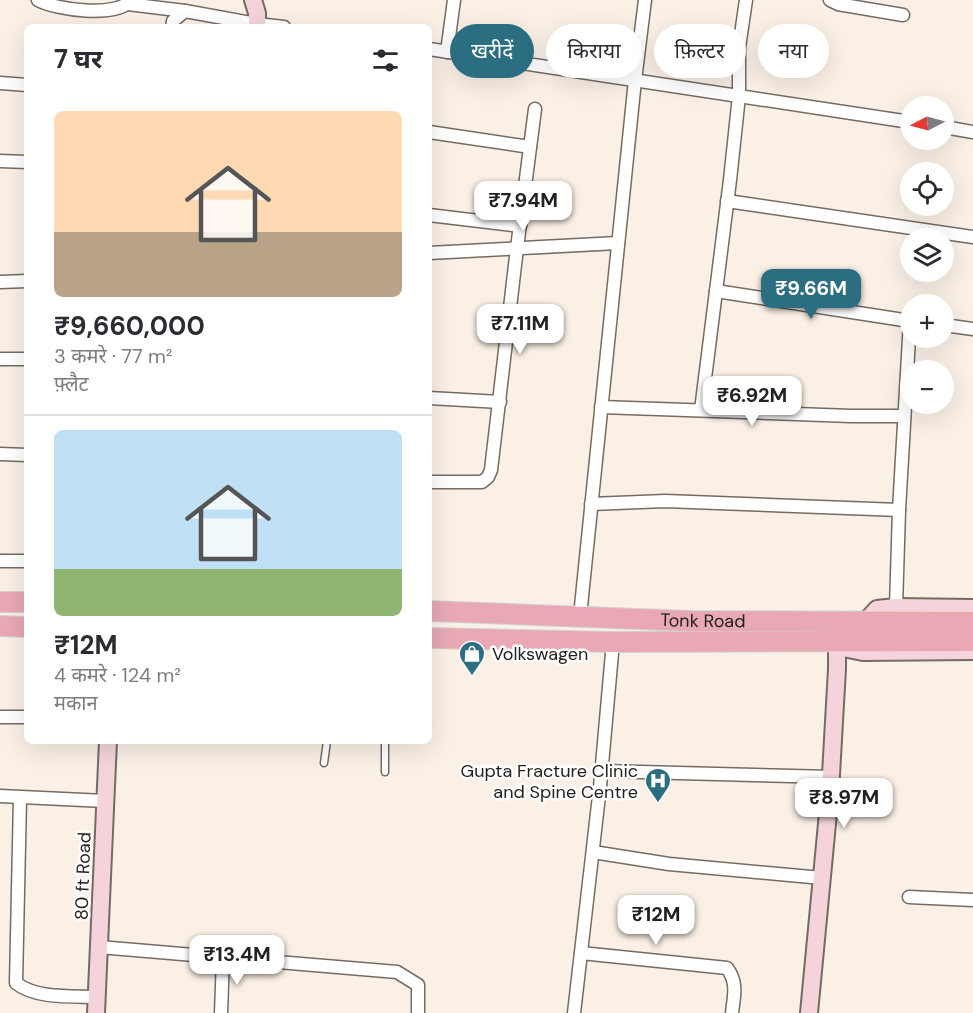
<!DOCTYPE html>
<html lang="hi">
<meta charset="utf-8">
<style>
:root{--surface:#fff;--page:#f2f2f3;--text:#2b2b33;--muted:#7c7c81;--line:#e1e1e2;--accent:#2c6e81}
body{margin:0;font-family:"DM Sans","Noto Sans Devanagari",sans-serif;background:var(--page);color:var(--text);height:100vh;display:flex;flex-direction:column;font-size:22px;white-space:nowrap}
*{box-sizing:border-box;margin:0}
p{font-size:20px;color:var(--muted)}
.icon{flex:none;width:33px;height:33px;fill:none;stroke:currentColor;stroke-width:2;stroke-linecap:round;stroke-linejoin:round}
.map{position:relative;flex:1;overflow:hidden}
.side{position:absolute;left:24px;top:24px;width:408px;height:720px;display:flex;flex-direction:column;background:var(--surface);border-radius:9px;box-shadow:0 6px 24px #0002}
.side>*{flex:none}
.hud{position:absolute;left:450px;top:24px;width:432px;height:54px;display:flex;gap:12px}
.needle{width:39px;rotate:264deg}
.buttons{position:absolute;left:900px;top:96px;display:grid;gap:12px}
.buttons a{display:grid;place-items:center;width:54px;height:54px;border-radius:50%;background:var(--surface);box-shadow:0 6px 24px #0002;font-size:30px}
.price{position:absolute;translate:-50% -51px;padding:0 14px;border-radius:12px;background:#fff;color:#222;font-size:20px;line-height:39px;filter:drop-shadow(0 2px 3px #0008)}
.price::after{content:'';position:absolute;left:50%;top:36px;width:18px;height:14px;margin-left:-9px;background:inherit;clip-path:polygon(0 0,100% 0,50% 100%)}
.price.current{background:var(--accent);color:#fff}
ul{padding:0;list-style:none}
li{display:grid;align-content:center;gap:12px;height:318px;padding:0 30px}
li+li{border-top:2px solid var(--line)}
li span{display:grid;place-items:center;height:186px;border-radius:9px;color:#555}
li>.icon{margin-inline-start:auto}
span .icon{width:108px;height:108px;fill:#fffc;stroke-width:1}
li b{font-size:26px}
h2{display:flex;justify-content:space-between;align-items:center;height:72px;padding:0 30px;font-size:26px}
.chip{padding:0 21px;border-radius:27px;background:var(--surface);box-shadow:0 6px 24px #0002;font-size:21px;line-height:54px}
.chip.current{background:var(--accent);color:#fff}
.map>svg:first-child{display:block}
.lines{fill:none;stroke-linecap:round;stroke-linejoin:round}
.lane-casing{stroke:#746b63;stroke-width:9}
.street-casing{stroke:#746b63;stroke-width:15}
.secondary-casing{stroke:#746b63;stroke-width:20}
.primary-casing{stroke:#d3d3d2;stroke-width:22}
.lane{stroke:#fff;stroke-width:6}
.street{stroke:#fff;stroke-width:12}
.secondary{stroke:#f4d4da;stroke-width:16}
.primary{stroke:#e8a9b4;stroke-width:20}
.labels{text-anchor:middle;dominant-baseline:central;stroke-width:5;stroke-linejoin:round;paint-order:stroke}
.street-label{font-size:18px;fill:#25211d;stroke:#fff}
.poi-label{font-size:18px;fill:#25211d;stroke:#fff;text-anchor:start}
</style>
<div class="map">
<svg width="973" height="1013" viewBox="0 0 973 1013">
<rect width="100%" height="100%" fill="#faf0e6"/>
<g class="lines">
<defs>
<g id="lane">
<polyline points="324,763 327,741"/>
<polyline points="385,772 385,741"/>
</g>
<g id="street">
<path d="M38,0c18,10 79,18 93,0"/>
<polyline points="830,0 838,4 903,15"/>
<polyline points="128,4 185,11"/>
<polyline points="172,27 173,21 185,11 257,24 284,27"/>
<polyline points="429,49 910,122"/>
<polyline points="447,52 454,0"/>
<polyline points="0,83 27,85"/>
<polyline points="944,127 973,132"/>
<polyline points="429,132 530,147"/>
<polyline points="0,161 27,162"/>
<polyline points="727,201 973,237"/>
<polyline points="429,215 520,226"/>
<polyline points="429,253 618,243"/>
<polyline points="0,282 27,281"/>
<polyline points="716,291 910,321"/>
<polyline points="944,325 973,329"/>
<polyline points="0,359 27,359"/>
<polyline points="429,398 500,402"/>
<polyline points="601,407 851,416 904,416"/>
<polyline points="701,410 730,180 739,96 739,48 746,0"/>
<polyline points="0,454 27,455"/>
<polyline points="429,482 482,482 488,477 491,470 517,248 535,109"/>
<polyline points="591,504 665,501 899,510"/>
<polyline points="0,561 27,561"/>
<polyline points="896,607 899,510 910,321"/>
<polyline points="580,616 635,80 645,0"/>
<polyline points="0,717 27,717"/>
<polyline points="602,771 831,777"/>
<polyline points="0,796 105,801"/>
<path d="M20,798l-4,185c20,16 56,13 81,14"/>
<polyline points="593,852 669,864 822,878"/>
<polyline points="909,897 973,900"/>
<polyline points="99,947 397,972 418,985 418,1013"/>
<path d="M581,953l146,15c11,15 7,27 5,45"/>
<polyline points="221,1013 223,958"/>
<polyline points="574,1013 600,787 613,642"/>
</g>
<g id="secondary">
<polyline points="253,0 257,13 257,27"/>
<polyline points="866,621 877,609 896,607 973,608"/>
<polyline points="840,644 848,649 863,652 973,651"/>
<polyline points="96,1013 108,741"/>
<polyline points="809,1013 830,792 837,669 837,642"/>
</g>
<g id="primary">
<polyline points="0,602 27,602"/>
<path id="s1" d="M429,611l261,10 283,1"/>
<polyline points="0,626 27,627"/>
<polyline points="429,638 613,642 973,641"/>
</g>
</defs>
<use href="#lane" class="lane-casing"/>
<use href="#street" class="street-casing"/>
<use href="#secondary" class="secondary-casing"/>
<use href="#primary" class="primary-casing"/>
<use href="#lane" class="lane"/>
<use href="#street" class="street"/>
<use href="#secondary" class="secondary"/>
<use href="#primary" class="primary"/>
</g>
<defs>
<symbol id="shop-pin" viewBox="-11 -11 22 30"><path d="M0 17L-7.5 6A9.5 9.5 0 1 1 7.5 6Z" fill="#2c6e81" stroke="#fff"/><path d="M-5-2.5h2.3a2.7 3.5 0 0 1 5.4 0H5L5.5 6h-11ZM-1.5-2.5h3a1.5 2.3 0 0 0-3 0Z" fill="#fff"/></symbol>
<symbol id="hospital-pin" viewBox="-11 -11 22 30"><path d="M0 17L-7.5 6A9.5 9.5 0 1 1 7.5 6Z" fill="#2c6e81" stroke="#fff"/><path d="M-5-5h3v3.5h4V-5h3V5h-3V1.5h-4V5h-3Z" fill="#fff"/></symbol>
</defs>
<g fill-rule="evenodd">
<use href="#shop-pin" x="457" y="639" width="30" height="40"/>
<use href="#hospital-pin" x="643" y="766" width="30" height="40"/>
</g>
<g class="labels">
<g class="street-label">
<text stroke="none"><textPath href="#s1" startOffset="274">Tonk Road</textPath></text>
<text transform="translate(83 876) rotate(-88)">80 ft Road</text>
</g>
<g class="poi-label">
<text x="492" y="654">Volkswagen</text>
<text x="638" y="771" text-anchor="end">Gupta Fracture Clinic<tspan x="638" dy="21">and Spine Centre</tspan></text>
</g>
</g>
</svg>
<div class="buttons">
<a><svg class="needle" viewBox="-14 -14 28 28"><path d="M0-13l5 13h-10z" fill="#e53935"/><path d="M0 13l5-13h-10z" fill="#7c7c81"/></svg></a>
<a><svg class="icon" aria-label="locate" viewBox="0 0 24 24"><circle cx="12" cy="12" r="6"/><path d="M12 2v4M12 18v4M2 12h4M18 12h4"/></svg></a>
<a><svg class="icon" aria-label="layers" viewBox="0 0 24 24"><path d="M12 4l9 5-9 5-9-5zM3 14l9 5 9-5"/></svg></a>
<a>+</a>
<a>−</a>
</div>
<b class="price" style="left:523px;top:232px">₹7.94M</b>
<b class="price current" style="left:811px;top:320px">₹9.66M</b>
<b class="price" style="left:520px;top:355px">₹7.11M</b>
<b class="price" style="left:752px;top:427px">₹6.92M</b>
<b class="price" style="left:844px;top:829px">₹8.97M</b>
<b class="price" style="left:656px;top:946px">₹12M</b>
<b class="price" style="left:237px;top:986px">₹13.4M</b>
<div class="hud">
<a class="chip current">खरीदें</a>
<a class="chip">किराया</a>
<a class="chip">फ़िल्टर</a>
<a class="chip">नया</a>
</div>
<section class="side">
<h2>7 घर<svg class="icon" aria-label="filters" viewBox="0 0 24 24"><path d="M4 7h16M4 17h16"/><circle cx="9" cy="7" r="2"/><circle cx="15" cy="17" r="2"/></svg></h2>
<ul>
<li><span style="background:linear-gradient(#ffd9b3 65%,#b9a48a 0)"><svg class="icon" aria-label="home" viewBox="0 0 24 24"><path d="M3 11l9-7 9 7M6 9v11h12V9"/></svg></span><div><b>₹9,660,000</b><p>3 कमरे · 77 m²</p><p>फ़्लैट</p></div></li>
<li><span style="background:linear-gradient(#bfe0f5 75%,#8fb573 0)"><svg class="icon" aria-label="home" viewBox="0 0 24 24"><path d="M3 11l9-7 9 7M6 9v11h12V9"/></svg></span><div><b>₹12M</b><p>4 कमरे · 124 m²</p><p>मकान</p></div></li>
</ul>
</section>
</div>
